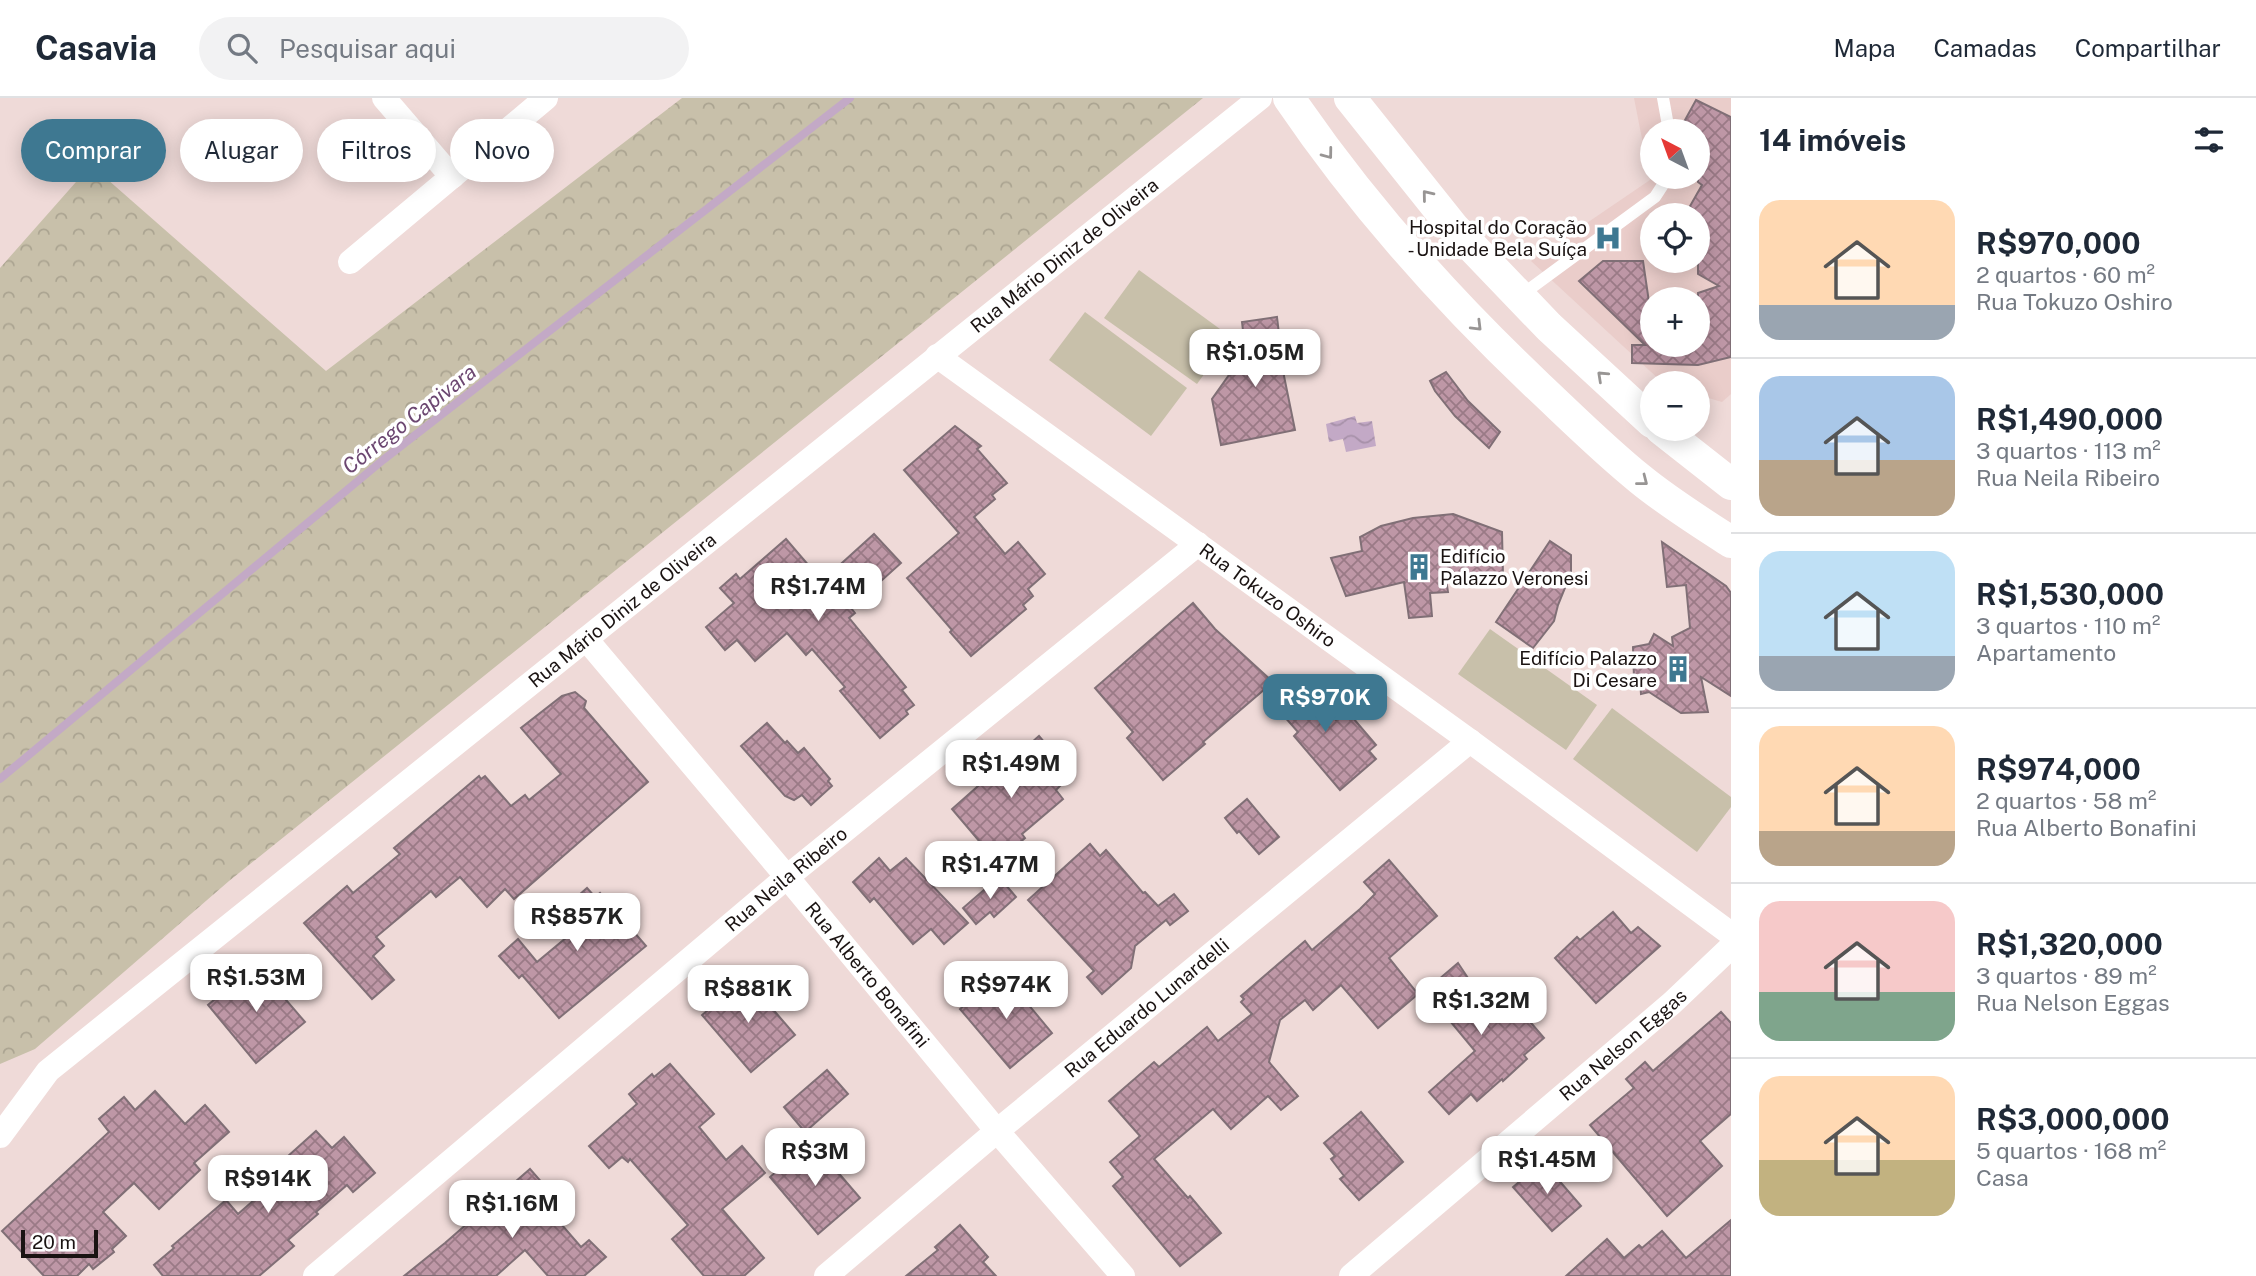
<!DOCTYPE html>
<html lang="pt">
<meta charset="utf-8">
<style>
:root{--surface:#fff;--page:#f2f2f3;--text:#1f2937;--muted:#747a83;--line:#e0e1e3;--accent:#3e7891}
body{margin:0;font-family:"Public Sans",sans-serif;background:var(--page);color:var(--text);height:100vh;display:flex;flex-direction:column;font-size:26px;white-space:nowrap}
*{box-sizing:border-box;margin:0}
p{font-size:23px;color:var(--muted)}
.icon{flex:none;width:38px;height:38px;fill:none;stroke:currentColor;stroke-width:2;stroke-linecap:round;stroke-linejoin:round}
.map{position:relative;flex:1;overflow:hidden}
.panel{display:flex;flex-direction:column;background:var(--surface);width:525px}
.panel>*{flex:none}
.guide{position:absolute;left:21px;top:21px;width:665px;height:63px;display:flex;gap:14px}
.needle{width:46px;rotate:319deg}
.buttons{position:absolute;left:1640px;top:21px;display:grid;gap:14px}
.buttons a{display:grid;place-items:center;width:70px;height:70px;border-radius:50%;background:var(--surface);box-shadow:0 4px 18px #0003;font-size:35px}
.scale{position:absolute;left:21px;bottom:18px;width:77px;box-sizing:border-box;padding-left:7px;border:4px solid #1a1312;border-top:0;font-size:19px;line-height:24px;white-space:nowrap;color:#1a1312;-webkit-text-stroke:5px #fff;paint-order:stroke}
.price{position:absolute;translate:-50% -60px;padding:0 16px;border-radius:14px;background:#fff;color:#222;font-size:23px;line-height:46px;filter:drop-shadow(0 2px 4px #0008)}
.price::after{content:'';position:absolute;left:50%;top:42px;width:21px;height:16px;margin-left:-10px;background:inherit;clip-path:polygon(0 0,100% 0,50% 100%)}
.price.current{background:var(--accent);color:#fff}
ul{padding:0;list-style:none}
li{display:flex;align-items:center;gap:21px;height:175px;padding:0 28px}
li+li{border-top:2px solid var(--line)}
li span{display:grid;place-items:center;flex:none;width:196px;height:140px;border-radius:21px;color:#555}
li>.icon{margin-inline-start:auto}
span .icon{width:84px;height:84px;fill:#fffc;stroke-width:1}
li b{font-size:30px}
h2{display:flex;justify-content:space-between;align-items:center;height:84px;padding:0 28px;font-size:30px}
.tag{padding:0 24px;border-radius:32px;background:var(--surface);box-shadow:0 4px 18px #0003;font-size:24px;line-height:63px}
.tag.current{background:var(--accent);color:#fff}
header{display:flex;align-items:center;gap:42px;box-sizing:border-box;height:98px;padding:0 35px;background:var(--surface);border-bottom:2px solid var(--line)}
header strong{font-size:33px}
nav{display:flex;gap:38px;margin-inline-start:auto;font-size:24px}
.search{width:490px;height:63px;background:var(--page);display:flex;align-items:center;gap:18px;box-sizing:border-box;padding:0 24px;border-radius:38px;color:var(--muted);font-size:26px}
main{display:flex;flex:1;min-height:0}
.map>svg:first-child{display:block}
.built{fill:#eacdca;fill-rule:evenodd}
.forest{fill:url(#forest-crowns)}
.pitch{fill:#c8c0aa}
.water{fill:url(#water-waves)}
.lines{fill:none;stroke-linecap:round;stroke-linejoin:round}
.stream{stroke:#c3a9c6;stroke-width:8}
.building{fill:url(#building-cross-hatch);stroke:#806f76;stroke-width:2}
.service{stroke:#fff;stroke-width:12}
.minor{stroke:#fff;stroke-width:24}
.tertiary{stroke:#fff;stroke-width:32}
.oneway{stroke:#989594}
.labels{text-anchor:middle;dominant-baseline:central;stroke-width:7;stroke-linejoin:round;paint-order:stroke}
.poi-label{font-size:19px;fill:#1a1312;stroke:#fff;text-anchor:end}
.street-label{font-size:19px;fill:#1a1312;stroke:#fff}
.water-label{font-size:21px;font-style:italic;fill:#6c4771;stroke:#fff}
</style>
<header>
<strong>Casavia</strong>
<div class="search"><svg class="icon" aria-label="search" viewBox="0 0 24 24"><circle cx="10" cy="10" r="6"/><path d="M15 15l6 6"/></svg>Pesquisar aqui</div>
<nav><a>Mapa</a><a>Camadas</a><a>Compartilhar</a></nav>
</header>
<main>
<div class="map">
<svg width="1731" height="1178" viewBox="0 0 1731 1178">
<defs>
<pattern id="forest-crowns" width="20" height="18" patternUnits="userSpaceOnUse" patternTransform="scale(1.75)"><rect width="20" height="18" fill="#c8c0aa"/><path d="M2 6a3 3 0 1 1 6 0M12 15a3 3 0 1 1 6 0" fill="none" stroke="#aba491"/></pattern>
<pattern id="water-waves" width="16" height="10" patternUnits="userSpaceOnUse" patternTransform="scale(1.75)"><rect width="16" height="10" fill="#c3a9c6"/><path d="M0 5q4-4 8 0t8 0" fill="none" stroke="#a791a9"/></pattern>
<pattern id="building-cross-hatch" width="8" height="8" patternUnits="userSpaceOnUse" patternTransform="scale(1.75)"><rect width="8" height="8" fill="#be97a6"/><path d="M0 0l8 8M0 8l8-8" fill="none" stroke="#9a7a86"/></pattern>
</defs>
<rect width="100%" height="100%" fill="#efdad8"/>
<path class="built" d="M1634,0h97v296l-9,8 -24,-7v-12h-35l-132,-122 119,-81zM1652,33h46v46h-46zM1652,117h46v46h-46zM1652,201h46v46h-46z"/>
<polygon class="forest" points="682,0 1203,0 229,783 35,951 0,966 0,170 91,67 326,273"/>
<g class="pitch">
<polygon points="1139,172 1231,239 1197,286 1104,220"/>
<polygon points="1085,214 1187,290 1151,338 1049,262"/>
<polygon points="1490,531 1597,607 1566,652 1458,576"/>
<polygon points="1612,610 1731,699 1731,709 1697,754 1573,661"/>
</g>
<polygon class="water" points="1355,318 1357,325 1372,323 1376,348 1346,354 1343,341 1329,344 1326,326"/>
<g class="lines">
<polyline class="stream" points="0,681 383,362 850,0"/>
</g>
<g class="building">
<polygon points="1696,2 1731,19 1731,259 1698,267 1632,265 1632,247 1645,247 1579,183 1603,163 1643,163 1650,211 1652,210 1652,247 1698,247 1698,195 1719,188 1698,176 1698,117 1685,117 1702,87 1698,84 1698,33 1679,33"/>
<polygon points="1277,219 1284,278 1295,332 1221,347 1212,301 1229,277 1248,274 1242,224"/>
<polygon points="1446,274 1468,303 1500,334 1489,350 1455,318 1435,293 1430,283"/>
<polygon points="955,328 981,348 977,351 1007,385 992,397 995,401 974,419 1005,456 1018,444 1045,476 1028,491 1033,498 1023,507 1026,511 971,558 950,534 952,532 907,480 959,435 904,372"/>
<polygon points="1453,416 1502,434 1503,477 1446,481 1448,494 1430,495 1432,518 1409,520 1404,484 1346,498 1331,460 1362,453 1360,439 1381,428 1413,420"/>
<polygon points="874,436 901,465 851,510 855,515 849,520 906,589 902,592 914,607 906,613 908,616 880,640 840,593 845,589 812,551 806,557 787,535 755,563 737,542 725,552 706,529 734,505 720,490 736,476 740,481 786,441 822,483"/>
<polygon points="1550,443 1571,457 1571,475 1558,507 1554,523 1533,550 1496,524"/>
<polygon points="1662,444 1726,488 1731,495 1731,598 1701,579 1708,614 1681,615 1649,594 1641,596 1640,580 1634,581 1633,549 1649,546 1654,536 1673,548 1672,539 1690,530 1686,487 1667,489"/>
<polygon points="1193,505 1215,531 1273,584 1203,644 1205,646 1163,682 1127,640 1133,634 1095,590"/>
<polygon points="1293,578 1323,612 1325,610 1336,622 1347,613 1376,647 1369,653 1376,661 1340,692 1294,638 1298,634 1268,600"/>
<polygon points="575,594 586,603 584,610 648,684 514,801 505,791 487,809 460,779 436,799 431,793 376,839 384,848 373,858 394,882 372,901 304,825 347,788 353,795 400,756 394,750 479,678 481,681 485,678 511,708 525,697 529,702 561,676 521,630 562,598"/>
<polygon points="767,625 785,645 787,643 798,655 804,650 830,681 828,683 832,688 811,707 802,697 794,702 785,698 741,648"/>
<polygon points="1039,638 1054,656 1045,664 1061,687 1056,692 1063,701 1022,736 1025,740 997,764 952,711 995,673 994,672 1010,658 1013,661"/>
<polygon points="1247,701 1279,739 1259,756 1239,733 1237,735 1225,720"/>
<polygon points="1090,746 1100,758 1106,752 1143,795 1145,794 1158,808 1174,796 1188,813 1170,827 1166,822 1135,848 1131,870 1102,896 1087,879 1094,873 1028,802"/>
<polygon points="879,760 890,773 906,760 968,825 944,846 931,831 913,846 874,800 870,804 853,784"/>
<polygon points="1389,762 1437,818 1389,860 1418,896 1378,930 1341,887 1313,912 1305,902 1280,922 1269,964 1298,998 1281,1012 1268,998 1231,1031 1213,1011 1154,1061 1188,1100 1190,1098 1221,1135 1180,1168 1113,1088 1123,1079 1110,1064 1140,1038 1109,1003 1154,964 1159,969 1207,929 1218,943 1252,916 1241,904 1244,901 1241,898 1305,843 1312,852 1360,811 1375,796 1364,784"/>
<polygon points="999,779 1016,799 994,819 990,814 976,826 963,810"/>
<polygon points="587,790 595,799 600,795 646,848 559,920 522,877 519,880 499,858 518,841 537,864 567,839 552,821"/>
<polygon points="1613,814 1631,835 1638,829 1660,848 1596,905 1555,860 1577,839 1580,842"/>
<polygon points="1458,865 1480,898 1496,884 1544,940 1524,957 1527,961 1503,983 1502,981 1477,1003 1471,996 1449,1016 1429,994 1475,953 1425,893"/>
<polygon points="256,867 305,924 256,965 208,907"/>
<polygon points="1002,875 1052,935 1010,970 960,911"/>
<polygon points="746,880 795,937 751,974 702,917"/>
<polygon points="1721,914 1731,925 1731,1016 1700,1043 1722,1068 1667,1118 1590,1027 1634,990 1626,981 1645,964 1653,973"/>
<polygon points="670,966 714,1016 699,1029 726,1062 742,1048 765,1075 722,1111 764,1160 744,1178 704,1178 672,1141 688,1127 630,1061 628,1064 622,1059 609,1070 589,1048 637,1006 629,996 652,976 654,979"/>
<polygon points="827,972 848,996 805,1034 784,1009"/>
<polygon points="155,993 185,1026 205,1007 229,1034 194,1065 200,1072 159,1111 134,1085 103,1114 126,1138 112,1151 114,1154 93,1171 89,1166 77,1178 44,1178 2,1133 109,1034 99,1021 124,999 135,1012"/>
<polygon points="1361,1014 1403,1064 1359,1102 1340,1081 1344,1078 1331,1061 1335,1058 1324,1045"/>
<polygon points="316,1033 332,1050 344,1039 375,1075 353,1094 347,1087 316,1114 318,1116 288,1142 294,1148 259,1178 163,1178 154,1167 174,1150 172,1148 226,1102 238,1116 285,1075 278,1067"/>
<polygon points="811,1043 860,1100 818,1136 770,1079"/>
<polygon points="1543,1064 1581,1108 1552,1133 1513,1089"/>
<polygon points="530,1071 545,1088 535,1096 581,1149 589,1142 606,1159 584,1178 548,1178 525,1152 496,1178 404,1178 445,1145"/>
<polygon points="1731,1122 1731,1178 1566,1178 1607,1141 1624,1160 1639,1147 1642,1150 1662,1133 1686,1160"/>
<polygon points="960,1127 988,1159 983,1164 996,1178 906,1178 938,1152 935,1149"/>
</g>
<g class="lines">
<g class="service">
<polyline points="1663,0 1669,33"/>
<polyline points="1520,198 1655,99 1668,79"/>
</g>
<g class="minor">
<polyline points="384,0 452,79"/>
<polyline points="350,164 546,0"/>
<path id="s1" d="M937,258l533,385 261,193"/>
<path id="s2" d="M586,541l201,238 210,254 126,145"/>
<path id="s3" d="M0,1038l48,-65 1212,-973"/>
<path id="s4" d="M315,1178l472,-399 411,-333"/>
<path id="s5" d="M826,1178l171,-145 473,-390"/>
<path id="s6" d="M1351,1178l321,-273 59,-56"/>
</g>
<g class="tertiary">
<path d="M1289,0c72,106 156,200 249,288 33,31 66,64 102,93 28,23 60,43 91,63"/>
<polyline points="1350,0 1453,129 1549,229 1652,324"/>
<polyline points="1661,331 1731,386"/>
</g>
</g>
<defs><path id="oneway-chevron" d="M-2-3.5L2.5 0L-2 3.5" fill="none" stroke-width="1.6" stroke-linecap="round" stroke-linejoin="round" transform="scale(1.75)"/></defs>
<g class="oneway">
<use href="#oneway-chevron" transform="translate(1328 56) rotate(53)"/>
<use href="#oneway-chevron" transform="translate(1427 97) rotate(-129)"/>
<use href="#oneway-chevron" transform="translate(1477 228) rotate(45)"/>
<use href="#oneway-chevron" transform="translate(1602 278) rotate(-137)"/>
<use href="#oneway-chevron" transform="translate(1643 383) rotate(38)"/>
</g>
<defs>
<symbol id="hospital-bare" viewBox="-9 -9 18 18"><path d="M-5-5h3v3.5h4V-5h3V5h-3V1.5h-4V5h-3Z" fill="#3e7891" stroke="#fff" stroke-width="2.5" paint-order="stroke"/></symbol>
<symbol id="building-bare" viewBox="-9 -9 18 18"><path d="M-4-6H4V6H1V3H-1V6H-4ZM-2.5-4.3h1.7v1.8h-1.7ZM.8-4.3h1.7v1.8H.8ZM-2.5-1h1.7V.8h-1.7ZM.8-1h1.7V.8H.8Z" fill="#3e7891" stroke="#fff" stroke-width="2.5" paint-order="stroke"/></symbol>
</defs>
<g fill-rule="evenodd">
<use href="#hospital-bare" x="1589" y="121" width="38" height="38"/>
<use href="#building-bare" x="1400" y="450" width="38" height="38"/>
<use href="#building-bare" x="1659" y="552" width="38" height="38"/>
</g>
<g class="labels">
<g class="poi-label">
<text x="1587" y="129">Hospital do Coração<tspan x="1587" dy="22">- Unidade Bela Suíça</tspan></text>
<text x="1440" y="458" text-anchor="start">Edifício<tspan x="1440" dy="22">Palazzo Veronesi</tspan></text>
<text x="1657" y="560">Edifício Palazzo<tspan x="1657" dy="22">Di Cesare</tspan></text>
</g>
<g class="street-label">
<text stroke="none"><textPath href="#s3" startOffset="1384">Rua Mário Diniz de Oliveira</textPath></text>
<text stroke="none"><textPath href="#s1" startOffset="408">Rua Tokuzo Oshiro</textPath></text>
<text stroke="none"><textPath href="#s3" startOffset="817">Rua Mário Diniz de Oliveira</textPath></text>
<text stroke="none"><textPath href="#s4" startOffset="616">Rua Neila Ribeiro</textPath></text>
<text stroke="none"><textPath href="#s2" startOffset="438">Rua Alberto Bonafini</textPath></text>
<text stroke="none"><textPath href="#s5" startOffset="418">Rua Eduardo Lunardelli</textPath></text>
<text stroke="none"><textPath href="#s6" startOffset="357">Rua Nelson Eggas</textPath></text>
</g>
<g class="water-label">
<text transform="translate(409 321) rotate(-38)">Córrego Capivara</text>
</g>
</g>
</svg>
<div class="buttons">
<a><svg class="needle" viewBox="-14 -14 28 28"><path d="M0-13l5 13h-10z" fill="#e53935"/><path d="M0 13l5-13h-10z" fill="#747a83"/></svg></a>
<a><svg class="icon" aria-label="locate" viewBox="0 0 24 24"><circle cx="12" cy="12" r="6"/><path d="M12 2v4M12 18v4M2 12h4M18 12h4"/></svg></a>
<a>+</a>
<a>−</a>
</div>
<div class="scale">20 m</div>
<b class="price" style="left:1255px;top:291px">R$1.05M</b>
<b class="price" style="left:818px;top:525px">R$1.74M</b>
<b class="price current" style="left:1325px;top:636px">R$970K</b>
<b class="price" style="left:1011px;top:702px">R$1.49M</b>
<b class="price" style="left:990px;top:803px">R$1.47M</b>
<b class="price" style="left:577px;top:855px">R$857K</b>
<b class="price" style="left:256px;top:916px">R$1.53M</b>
<b class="price" style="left:1006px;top:923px">R$974K</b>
<b class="price" style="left:748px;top:927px">R$881K</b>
<b class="price" style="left:1481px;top:939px">R$1.32M</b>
<b class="price" style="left:815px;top:1090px">R$3M</b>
<b class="price" style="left:1547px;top:1098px">R$1.45M</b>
<b class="price" style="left:268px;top:1117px">R$914K</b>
<b class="price" style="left:512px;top:1142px">R$1.16M</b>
<div class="guide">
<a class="tag current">Comprar</a>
<a class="tag">Alugar</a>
<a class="tag">Filtros</a>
<a class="tag">Novo</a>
</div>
</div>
<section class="panel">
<h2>14 imóveis<svg class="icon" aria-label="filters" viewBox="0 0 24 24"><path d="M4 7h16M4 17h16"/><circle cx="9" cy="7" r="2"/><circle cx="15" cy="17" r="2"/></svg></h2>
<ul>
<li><span style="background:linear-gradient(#ffd9b3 75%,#9aa5b1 0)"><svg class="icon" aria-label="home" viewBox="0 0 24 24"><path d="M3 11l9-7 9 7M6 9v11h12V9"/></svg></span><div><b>R$970,000</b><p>2 quartos · 60 m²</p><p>Rua Tokuzo Oshiro</p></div></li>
<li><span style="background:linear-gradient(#a9c7e8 60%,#b9a48a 0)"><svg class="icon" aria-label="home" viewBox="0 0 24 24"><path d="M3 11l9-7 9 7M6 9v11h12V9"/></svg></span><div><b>R$1,490,000</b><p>3 quartos · 113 m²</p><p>Rua Neila Ribeiro</p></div></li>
<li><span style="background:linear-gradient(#bfe0f5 75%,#9aa5b1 0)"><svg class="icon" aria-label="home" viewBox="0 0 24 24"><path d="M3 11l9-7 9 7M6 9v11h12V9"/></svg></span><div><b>R$1,530,000</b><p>3 quartos · 110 m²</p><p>Apartamento</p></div></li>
<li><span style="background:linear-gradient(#ffd9b3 75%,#b9a48a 0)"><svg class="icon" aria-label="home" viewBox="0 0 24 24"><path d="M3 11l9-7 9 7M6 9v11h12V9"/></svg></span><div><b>R$974,000</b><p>2 quartos · 58 m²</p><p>Rua Alberto Bonafini</p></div></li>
<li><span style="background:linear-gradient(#f6c9c9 65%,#7fa58c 0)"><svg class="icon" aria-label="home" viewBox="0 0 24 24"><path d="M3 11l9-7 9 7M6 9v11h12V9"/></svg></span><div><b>R$1,320,000</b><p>3 quartos · 89 m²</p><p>Rua Nelson Eggas</p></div></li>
<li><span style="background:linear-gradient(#ffd9b3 60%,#c2b280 0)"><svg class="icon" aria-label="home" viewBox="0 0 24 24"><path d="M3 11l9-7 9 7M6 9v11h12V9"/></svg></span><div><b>R$3,000,000</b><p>5 quartos · 168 m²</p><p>Casa</p></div></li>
</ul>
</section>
</main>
